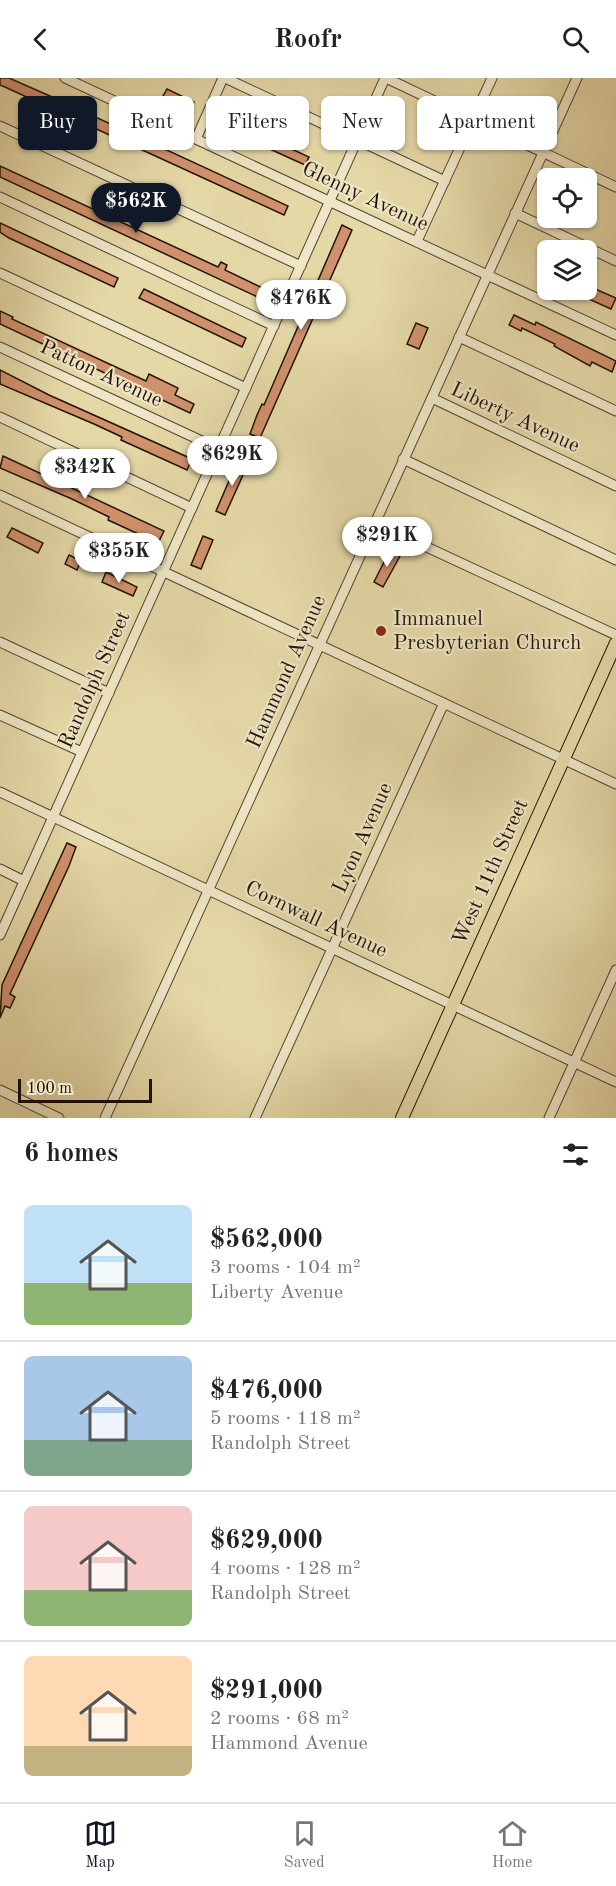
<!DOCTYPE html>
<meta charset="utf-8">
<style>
:root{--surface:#fff;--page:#f2f2f2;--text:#222;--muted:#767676;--line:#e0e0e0;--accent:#111827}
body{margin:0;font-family:"Old Standard TT",serif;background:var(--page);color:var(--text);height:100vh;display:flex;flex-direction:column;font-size:22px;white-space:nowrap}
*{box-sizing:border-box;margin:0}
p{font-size:20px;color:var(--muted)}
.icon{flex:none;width:33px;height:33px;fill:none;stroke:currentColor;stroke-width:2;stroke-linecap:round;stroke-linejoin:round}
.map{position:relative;height:1040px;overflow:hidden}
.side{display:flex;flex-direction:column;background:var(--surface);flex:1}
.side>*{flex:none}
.banner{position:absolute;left:18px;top:18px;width:580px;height:54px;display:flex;gap:12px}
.tools{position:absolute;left:537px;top:90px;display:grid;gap:12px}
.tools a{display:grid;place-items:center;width:60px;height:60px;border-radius:9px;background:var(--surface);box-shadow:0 2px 4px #0004;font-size:30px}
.scale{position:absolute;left:18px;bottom:15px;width:134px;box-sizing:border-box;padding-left:6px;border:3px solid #211304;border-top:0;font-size:16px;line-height:21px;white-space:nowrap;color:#211304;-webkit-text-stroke:4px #eee6c6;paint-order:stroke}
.price{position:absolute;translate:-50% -51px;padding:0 14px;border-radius:21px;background:#fff;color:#222;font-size:20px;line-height:39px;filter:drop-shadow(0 2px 3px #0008)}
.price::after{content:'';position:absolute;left:50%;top:36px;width:18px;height:14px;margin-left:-9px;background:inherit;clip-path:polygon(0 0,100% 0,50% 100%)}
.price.current{background:var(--accent);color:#fff}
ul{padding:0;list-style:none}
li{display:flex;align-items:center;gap:18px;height:150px;padding:0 24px}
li+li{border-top:2px solid var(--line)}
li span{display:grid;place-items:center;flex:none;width:168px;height:120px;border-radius:9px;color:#555}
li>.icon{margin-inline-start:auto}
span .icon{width:72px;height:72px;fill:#fffc;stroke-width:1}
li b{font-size:26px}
h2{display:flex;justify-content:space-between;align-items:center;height:72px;padding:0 24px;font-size:26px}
.pill{padding:0 21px;border-radius:9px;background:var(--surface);box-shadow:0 2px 4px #0004;font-size:21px;line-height:54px}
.pill.current{background:var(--accent);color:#fff}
header{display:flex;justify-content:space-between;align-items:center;height:78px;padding:0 24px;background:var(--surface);font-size:27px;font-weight:700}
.tab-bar{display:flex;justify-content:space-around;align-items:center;height:84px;border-top:2px solid var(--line);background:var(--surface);font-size:16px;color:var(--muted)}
.tab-bar a{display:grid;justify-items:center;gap:3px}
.tab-bar .current{color:var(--accent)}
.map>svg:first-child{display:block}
.building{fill:#d0926d;stroke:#211304;stroke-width:1.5}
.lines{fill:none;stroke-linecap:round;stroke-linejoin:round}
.minor-casing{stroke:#52442d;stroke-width:11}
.major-casing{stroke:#211304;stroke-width:14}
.minor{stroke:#eee6c6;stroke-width:9}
.major{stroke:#e5d8a7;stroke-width:12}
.poi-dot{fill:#8f2418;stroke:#eee6c6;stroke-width:2}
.labels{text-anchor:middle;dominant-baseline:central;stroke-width:4.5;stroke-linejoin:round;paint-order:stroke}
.street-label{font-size:21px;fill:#211304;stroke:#eee6c6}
.poi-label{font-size:21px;fill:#211304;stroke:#eee6c6;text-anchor:start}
</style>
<header><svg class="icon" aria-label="back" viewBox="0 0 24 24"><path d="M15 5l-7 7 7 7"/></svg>Roofr<svg class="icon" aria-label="search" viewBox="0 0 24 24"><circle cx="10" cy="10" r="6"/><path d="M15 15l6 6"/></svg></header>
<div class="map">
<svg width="616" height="1040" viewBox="0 0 616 1040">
<rect width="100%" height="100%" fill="#e5d8a7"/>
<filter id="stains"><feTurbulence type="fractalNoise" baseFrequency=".00333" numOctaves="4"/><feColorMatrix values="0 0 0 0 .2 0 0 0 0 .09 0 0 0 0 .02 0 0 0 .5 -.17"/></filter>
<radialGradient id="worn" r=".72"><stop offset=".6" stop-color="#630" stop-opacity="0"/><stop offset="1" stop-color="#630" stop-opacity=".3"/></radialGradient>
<g class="building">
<polygon points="0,0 9,0 50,18 288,128 284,137 7,10 0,7"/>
<polygon points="167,11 194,24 190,33 162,20"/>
<polygon points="223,39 309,79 305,87 219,48"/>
<polygon points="0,88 218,189 221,184 227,187 225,192 269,213 264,222 0,99"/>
<polygon points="0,145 118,200 114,209 9,160 0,154"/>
<polygon points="342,147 352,152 260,360 250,356 257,337 262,326 264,327"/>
<polygon points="586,207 616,220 611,231 569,212 586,212"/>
<polygon points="144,211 246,260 242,269 139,220"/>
<polygon points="0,233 13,239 12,241 146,303 149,296 178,310 175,317 194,326 190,335 0,246"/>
<polygon points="514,237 535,247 536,244 616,283 612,294 592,284 590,288 554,268 555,266 522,250 521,253 509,247"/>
<polygon points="416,245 428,250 419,271 407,266"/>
<polygon points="0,292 49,317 192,381 187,392 121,362 122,359 94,346 0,306"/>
<polygon points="3,378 164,453 158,465 108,442 109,439 72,421 0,390"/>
<polygon points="238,382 248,386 225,437 216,433"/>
<polygon points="12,450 43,465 38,475 7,459"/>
<polygon points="203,458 213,462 201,491 191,487"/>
<polygon points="390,472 400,478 383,509 374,504"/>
<polygon points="69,477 81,483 77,492 65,486"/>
<polygon points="106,494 137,509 133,518 102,504"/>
<polygon points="67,765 76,769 69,788 10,916 15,919 10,930 5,928 0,940 2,907"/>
</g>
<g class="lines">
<defs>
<g id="minor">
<polyline points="65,0 616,257"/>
<polyline points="225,0 445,103"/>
<polyline points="386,0 616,109"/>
<polyline points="0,48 301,188"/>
<polyline points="196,61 223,0"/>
<polyline points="0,119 274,248"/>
<polyline points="515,135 616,183"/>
<polyline points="417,163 492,0"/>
<polyline points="0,195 246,310"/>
<polyline points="459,259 616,333"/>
<polyline points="0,269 219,371"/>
<polyline points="432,320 616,408"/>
<polyline points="0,339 192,430"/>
<polyline points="403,381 616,482"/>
<polyline points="0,417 616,706"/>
<polyline points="375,445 616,557"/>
<polyline points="0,564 109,615"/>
<polyline points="0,637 82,674"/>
<polyline points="0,714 616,1004"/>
<polyline points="0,791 24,803"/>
<polyline points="0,857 385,0"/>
<polyline points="0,1012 59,1040"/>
<polyline points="105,1040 577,0"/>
<polyline points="255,1040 444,625"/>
<polyline points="549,1040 616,892"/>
</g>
<polyline id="major" points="402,1040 616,565"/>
</defs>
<use href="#minor" class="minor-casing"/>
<use href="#major" class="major-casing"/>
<use href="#minor" class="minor"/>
<use href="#major" class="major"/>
</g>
<circle class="poi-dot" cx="381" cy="553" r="6"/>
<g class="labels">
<g class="street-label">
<text transform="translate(365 119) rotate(25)">Glenny Avenue</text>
<text transform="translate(101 296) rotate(25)">Patton Avenue</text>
<text transform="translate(515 340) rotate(25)">Liberty Avenue</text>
<text transform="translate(287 594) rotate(-66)">Hammond Avenue</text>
<text transform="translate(95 602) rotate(-66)">Randolph Street</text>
<text transform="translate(363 760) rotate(-66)">Lyon Avenue</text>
<text transform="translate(491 794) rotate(-66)">West 11th Street</text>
<text transform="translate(316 842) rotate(25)">Cornwall Avenue</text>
</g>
<g class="poi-label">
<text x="393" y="541">Immanuel<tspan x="393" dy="24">Presbyterian Church</tspan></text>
</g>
</g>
<rect width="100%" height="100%" filter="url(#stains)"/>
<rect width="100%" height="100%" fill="url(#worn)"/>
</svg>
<div class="tools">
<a><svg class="icon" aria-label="locate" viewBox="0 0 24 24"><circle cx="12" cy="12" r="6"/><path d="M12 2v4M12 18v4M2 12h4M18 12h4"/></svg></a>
<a><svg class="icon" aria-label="layers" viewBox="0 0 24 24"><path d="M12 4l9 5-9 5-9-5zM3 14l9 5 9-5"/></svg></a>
</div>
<div class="scale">100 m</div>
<b class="price current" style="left:136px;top:156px">$562K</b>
<b class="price" style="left:301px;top:253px">$476K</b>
<b class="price" style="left:232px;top:409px">$629K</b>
<b class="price" style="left:85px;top:422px">$342K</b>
<b class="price" style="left:387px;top:490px">$291K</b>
<b class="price" style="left:119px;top:506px">$355K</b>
<div class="banner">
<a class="pill current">Buy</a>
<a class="pill">Rent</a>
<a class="pill">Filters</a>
<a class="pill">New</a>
<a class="pill">Apartment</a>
</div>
</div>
<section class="side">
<h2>6 homes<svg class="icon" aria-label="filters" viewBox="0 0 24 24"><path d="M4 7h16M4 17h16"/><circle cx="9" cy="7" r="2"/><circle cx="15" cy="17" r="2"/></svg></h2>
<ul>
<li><span style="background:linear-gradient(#bfe0f5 65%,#8fb573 0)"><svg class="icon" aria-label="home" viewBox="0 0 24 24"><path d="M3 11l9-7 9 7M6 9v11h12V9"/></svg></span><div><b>$562,000</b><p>3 rooms · 104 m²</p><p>Liberty Avenue</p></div></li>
<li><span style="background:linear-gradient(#a9c7e8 70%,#7fa58c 0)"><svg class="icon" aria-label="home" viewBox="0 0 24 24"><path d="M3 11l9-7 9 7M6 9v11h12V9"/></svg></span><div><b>$476,000</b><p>5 rooms · 118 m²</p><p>Randolph Street</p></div></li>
<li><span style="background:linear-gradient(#f6c9c9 70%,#8fb573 0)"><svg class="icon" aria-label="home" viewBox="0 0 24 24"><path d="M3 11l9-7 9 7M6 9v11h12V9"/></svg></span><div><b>$629,000</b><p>4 rooms · 128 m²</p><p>Randolph Street</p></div></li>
<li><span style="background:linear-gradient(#ffd9b3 75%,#c2b280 0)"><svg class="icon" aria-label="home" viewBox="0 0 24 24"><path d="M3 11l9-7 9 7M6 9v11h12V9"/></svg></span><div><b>$291,000</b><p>2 rooms · 68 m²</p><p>Hammond Avenue</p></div></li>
</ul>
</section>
<nav class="tab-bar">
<a class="current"><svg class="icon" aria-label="map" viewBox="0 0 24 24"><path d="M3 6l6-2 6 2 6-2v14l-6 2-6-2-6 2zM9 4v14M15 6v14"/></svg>Map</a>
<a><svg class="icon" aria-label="saved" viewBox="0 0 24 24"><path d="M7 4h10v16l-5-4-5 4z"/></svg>Saved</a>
<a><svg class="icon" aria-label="home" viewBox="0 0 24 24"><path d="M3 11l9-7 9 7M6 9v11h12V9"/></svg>Home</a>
</nav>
